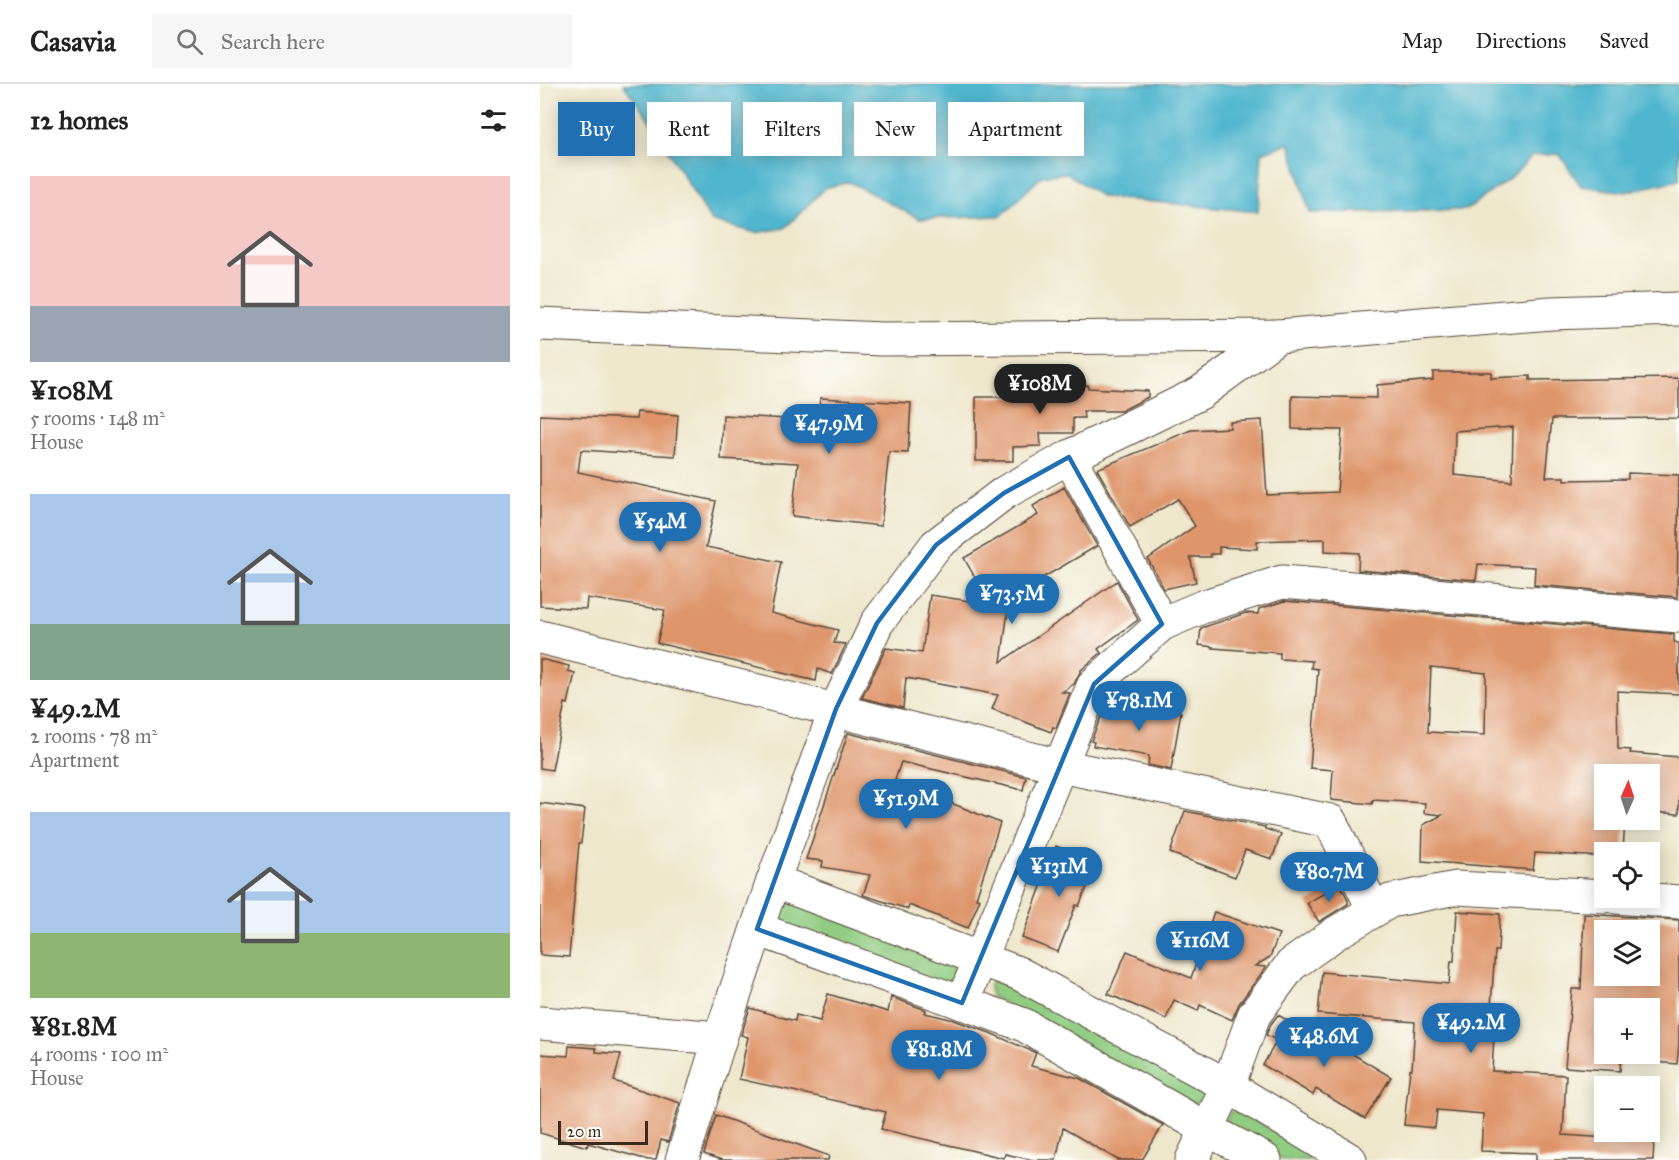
<!DOCTYPE html>
<meta charset="utf-8">
<style>
:root{--surface:#fff;--page:#f6f6f6;--text:#222;--muted:#767676;--line:#e0e0e0;--accent:#1f6fb2}
body{margin:0;font-family:"IM FELL Great Primer",serif;background:var(--page);color:var(--text);height:100vh;display:flex;flex-direction:column;font-size:22px;white-space:nowrap}
*{box-sizing:border-box;margin:0}
p{font-size:20px;color:var(--muted)}
.icon{flex:none;width:33px;height:33px;fill:none;stroke:currentColor;stroke-width:2;stroke-linecap:round;stroke-linejoin:round}
.map{position:relative;flex:1;overflow:hidden}
.side{display:flex;flex-direction:column;background:var(--surface);width:540px}
.side>*{flex:none}
.guide{position:absolute;left:18px;top:18px;width:570px;height:54px;display:flex;gap:12px}
.needle{width:39px;rotate:3deg}
.controls{position:absolute;left:1054px;top:680px;display:grid;gap:12px}
.controls a{display:grid;place-items:center;width:66px;height:66px;border-radius:0px;background:var(--surface);box-shadow:0 3px 15px #0003;font-size:30px}
.scale{position:absolute;left:18px;bottom:15px;width:90px;box-sizing:border-box;padding-left:6px;border:3px solid #3b2a1e;border-top:0;font-size:16px;line-height:21px;white-space:nowrap;color:#3b2a1e;-webkit-text-stroke:4px #fdfcf7;paint-order:stroke}
.price{position:absolute;translate:-50% -51px;padding:0 14px;border-radius:21px;background:var(--accent);color:#fff;font-size:20px;line-height:39px;filter:drop-shadow(0 2px 3px #0008)}
.price::after{content:'';position:absolute;left:50%;top:36px;width:18px;height:14px;margin-left:-9px;background:inherit;clip-path:polygon(0 0,100% 0,50% 100%)}
.price.current{background:#222;color:#fff}
ul{padding:0;list-style:none}
li{display:grid;align-content:center;gap:12px;height:318px;padding:0 30px}
li span{display:grid;place-items:center;height:186px;border-radius:0px;color:#555}
li>.icon{margin-inline-start:auto}
span .icon{width:108px;height:108px;fill:#fffc;stroke-width:1}
li b{font-size:26px}
h2{display:flex;justify-content:space-between;align-items:center;height:72px;padding:0 30px;font-size:26px}
.tag{padding:0 21px;border-radius:0px;background:var(--surface);box-shadow:0 3px 15px #0003;font-size:21px;line-height:54px}
.tag.current{background:var(--accent);color:#fff}
header{display:flex;align-items:center;gap:36px;box-sizing:border-box;height:84px;padding:0 30px;background:var(--surface);border-bottom:2px solid var(--line)}
header strong{font-size:28px}
nav{display:flex;gap:33px;margin-inline-start:auto;font-size:21px}
.search{width:420px;height:54px;background:var(--page);display:flex;align-items:center;gap:15px;box-sizing:border-box;padding:0 21px;border-radius:0px;color:var(--muted);font-size:22px}
main{display:flex;flex:1;min-height:0}
.map>svg:first-child{display:block}
.green{fill:#90cc82;stroke:#667b50;stroke-width:1.5}
.water{fill:#4fb6ce;stroke:#457076;stroke-width:1.5}
.building{fill:#de956b;fill-rule:evenodd}
.lines{fill:none;stroke-linecap:round;stroke-linejoin:round}
.minor-casing{stroke:#564638;stroke-width:35}
.minor{stroke:#fff;stroke-width:33}
.marked{fill:none;stroke:#1f6fb2;stroke-width:4.5;stroke-linejoin:round}
</style>
<header>
<strong>Casavia</strong>
<div class="search"><svg class="icon" aria-label="search" viewBox="0 0 24 24"><circle cx="10" cy="10" r="6"/><path d="M15 15l6 6"/></svg>Search here</div>
<nav><a>Map</a><a>Directions</a><a>Saved</a></nav>
</header>
<main>
<section class="side">
<h2>12 homes<svg class="icon" aria-label="filters" viewBox="0 0 24 24"><path d="M4 7h16M4 17h16"/><circle cx="9" cy="7" r="2"/><circle cx="15" cy="17" r="2"/></svg></h2>
<ul>
<li><span style="background:linear-gradient(#f6c9c9 70%,#9aa5b1 0)"><svg class="icon" aria-label="home" viewBox="0 0 24 24"><path d="M3 11l9-7 9 7M6 9v11h12V9"/></svg></span><div><b>¥108M</b><p>5 rooms · 148 m²</p><p>House</p></div></li>
<li><span style="background:linear-gradient(#a9c7e8 70%,#7fa58c 0)"><svg class="icon" aria-label="home" viewBox="0 0 24 24"><path d="M3 11l9-7 9 7M6 9v11h12V9"/></svg></span><div><b>¥49.2M</b><p>2 rooms · 78 m²</p><p>Apartment</p></div></li>
<li><span style="background:linear-gradient(#a9c7e8 65%,#8fb573 0)"><svg class="icon" aria-label="home" viewBox="0 0 24 24"><path d="M3 11l9-7 9 7M6 9v11h12V9"/></svg></span><div><b>¥81.8M</b><p>4 rooms · 100 m²</p><p>House</p></div></li>
</ul>
</section>
<div class="map">
<svg width="1139" height="1076" viewBox="0 0 1139 1076">
<rect width="100%" height="100%" fill="#fdfcf7"/>
<filter id="ink" filterUnits="userSpaceOnUse"><feTurbulence type="fractalNoise" baseFrequency=".0167" numOctaves="2"/><feDisplacementMap in="SourceGraphic" scale="12" xChannelSelector="R" yChannelSelector="G"/><feConvolveMatrix kernelMatrix="1 2 1 2 8 2 1 2 1" color-interpolation-filters="sRGB"/></filter>
<filter id="wash" filterUnits="userSpaceOnUse"><feTurbulence type="fractalNoise" baseFrequency=".008" numOctaves="4" result="noise"/><feDisplacementMap in="SourceGraphic" scale="24" xChannelSelector="R" yChannelSelector="G"/><feGaussianBlur stdDeviation="1.35" result="paint"/><feColorMatrix in="noise" values="0 0 0 0 0 0 0 0 0 0 0 0 0 0 0 0 0 1.4 0 .05"/><feComposite in="paint" operator="in"/></filter>
<g filter="url(#wash)">
<rect width="100%" height="100%" fill="#eee7cc"/>
<g class="green">
<polygon points="252,819 421,877 425,887 411,903 243,843 239,832 244,823"/>
<polygon points="454,895 666,1000 665,1015 657,1020 643,1017 451,912 449,901"/>
<polygon points="690,1028 700,1028 787,1076 744,1076 689,1046 686,1036"/>
</g>
<polygon class="water" points="83,0 1139,0 1139,96 1086,108 1041,102 1019,70 992,72 972,93 926,126 770,129 749,59 722,69 718,128 562,113 527,89 502,92 461,132 379,135 310,98 285,104 245,144 216,149 171,137 108,34"/>
<g id="blocks">
<g class="building">
<path d="M893,288h58v6l39,-2v4l149,-2v40l-127,1 -6,58h18v3l64,-1v-6l51,2 -2,122 -143,-12 1,-18 -57,-3 -2,16 -118,-10 1,-17 -34,-2v-12l-68,2v8l-38,-2v7h-8v3h-21l6,25 -32,7 -16,-30 47,-33 -17,-27 -48,28 -33,-58 94,-39 39,-2v-6l32,-2 5,75 70,-3 5,-62 -50,-1v-33l85,2v-13l56,-5zM973,343l-1,54 -58,-6 1,-44z"/>
<polygon points="478,301 548,301 548,304 608,307 608,313 581,327 543,327 544,334 533,334 533,349 500,349 501,362 473,363 473,377 436,377 436,313 478,313"/>
<polygon points="280,314 371,319 368,369 349,368 341,442 252,432 258,379 181,375 183,331 278,337"/>
<polygon points="97,328 138,331 135,372 41,366 38,388 176,417 166,463 241,478 231,529 298,546 294,559 306,560 292,590 278,585 276,597 117,559 125,526 47,514 46,525 0,522 0,331 96,335"/>
<polygon points="524,403 557,462 470,513 461,578 577,497 598,536 558,565 561,569 541,586 534,600 522,608 530,609 516,644 513,643 511,648 452,625 458,611 366,594 363,624 322,614 346,564 382,569 390,511 450,520 424,474 498,431 493,422"/>
<path d="M744,517l390,33v8l5,1v51l-62,-3 1,58 13,1 -1,3 49,4v57l-29,-2v-38h-45v45h20l-2,33h-18v5l-70,-4 -2,17 -111,-9 1,-36 19,-10 -18,-2 1,-10 -52,-3 -1,4 -41,-4 2,-30 -23,-2 8,-99 -7,-1 1,-7 -32,-2v-6l-67,-5v-1l-14,-2 2,-17 45,-15 12,1 1,-5zM891,583l55,6 -1,62 -57,-3z"/>
<polygon points="0,575 29,582 28,587 35,589 28,620 25,619 12,686 0,684"/>
<polygon points="568,616 641,628 631,686 608,681 609,672 553,662 554,658 551,657"/>
<polygon points="308,649 486,693 483,706 361,678 355,696 460,739 436,814 440,815 428,844 369,821 368,825 323,811 330,791 282,783 283,777 266,775"/>
<polygon points="0,719 45,725 41,759 39,759 29,873 0,871"/>
<polygon points="645,727 725,743 725,745 741,750 732,775 705,766 695,793 630,769"/>
<polygon points="516,762 557,779 539,822 536,821 518,868 482,854"/>
<polygon points="800,800 808,816 808,820 779,838 767,819"/>
<polygon points="917,827 960,830 958,867 955,867 950,935 955,935 952,987 1026,991 1023,1051 1114,1057 1113,1076 996,1076 996,1069 941,1067 943,1030 897,1026 895,1044 864,1041 870,985 872,985 875,938 778,930 782,888 909,900 911,877 914,877"/>
<polygon points="674,828 739,850 730,873 715,882 726,883 699,920 692,936 660,921 658,927 634,916 626,935 568,910 587,867 651,894"/>
<path d="M1044,830l95,6v124l-2,20 -56,-5 -1,12 -55,-4 7,-78h9zM1065,846h45v45h-45zM1065,924h45v45h-45z"/>
<polygon points="288,910 348,928 351,913 386,926 385,929 414,936 450,949 496,969 491,982 539,994 623,1041 602,1076 578,1076 523,1044 516,1076 493,1076 465,1070 464,1074 341,1045 346,1028 199,995 208,953 201,951 210,924 255,937 256,931 280,937"/>
<polygon points="738,931 776,953 776,948 851,993 825,1035 776,1005 773,1011 723,981 737,956 726,951 731,940"/>
<polygon points="29,962 56,964 56,968 81,970 74,997 140,1019 128,1058 121,1056 116,1076 108,1076 48,1059 47,1063 0,1049 0,970 28,972"/>
<polygon points="176,1031 289,1072 288,1076 182,1076 164,1070"/>
</g>
</g>
</g>
<g filter="url(#ink)">
<use href="#blocks" fill-opacity="0" stroke="#564638" stroke-width="1.5"/>
<g class="lines">
<defs>
<g id="minor">
<polyline points="0,240 342,255 738,252 1011,229 1139,225"/>
<polyline points="529,373 622,540"/>
<polyline points="0,553 520,682 790,737 834,826"/>
<polyline points="233,797 478,889 688,1002 810,1076"/>
<polyline points="1076,813 1139,818"/>
<polyline points="217,845 484,941 667,1045 725,1076"/>
<polyline points="422,919 554,600 622,540 662,523 742,498 1139,532"/>
<polyline points="0,939 180,954"/>
<polyline points="142,1076 180,954 233,797 296,625 337,539 396,461 464,409 529,373 660,309 738,252"/>
<polyline points="652,1076 688,1002 714,931 751,881 796,849 850,817 916,804 1065,812"/>
</g>
</defs>
<use href="#minor" class="minor-casing"/>
<use href="#minor" class="minor"/>
</g>
</g>
<path class="marked" d="M529,373l93,167 -68,60 -132,319 -205,-74 79,-220 41,-86 59,-78 68,-52z"/>
</svg>
<div class="controls">
<a><svg class="needle" viewBox="-14 -14 28 28"><path d="M0-13l5 13h-10z" fill="#e53935"/><path d="M0 13l5-13h-10z" fill="#767676"/></svg></a>
<a><svg class="icon" aria-label="locate" viewBox="0 0 24 24"><circle cx="12" cy="12" r="6"/><path d="M12 2v4M12 18v4M2 12h4M18 12h4"/></svg></a>
<a><svg class="icon" aria-label="layers" viewBox="0 0 24 24"><path d="M12 4l9 5-9 5-9-5zM3 14l9 5 9-5"/></svg></a>
<a>+</a>
<a>−</a>
</div>
<div class="scale">20 m</div>
<b class="price current" style="left:500px;top:331px">¥108M</b>
<b class="price" style="left:289px;top:371px">¥47.9M</b>
<b class="price" style="left:120px;top:469px">¥54M</b>
<b class="price" style="left:472px;top:541px">¥73.5M</b>
<b class="price" style="left:599px;top:648px">¥78.1M</b>
<b class="price" style="left:366px;top:746px">¥51.9M</b>
<b class="price" style="left:519px;top:814px">¥131M</b>
<b class="price" style="left:789px;top:819px">¥80.7M</b>
<b class="price" style="left:660px;top:888px">¥116M</b>
<b class="price" style="left:931px;top:970px">¥49.2M</b>
<b class="price" style="left:784px;top:984px">¥48.6M</b>
<b class="price" style="left:399px;top:997px">¥81.8M</b>
<div class="guide">
<a class="tag current">Buy</a>
<a class="tag">Rent</a>
<a class="tag">Filters</a>
<a class="tag">New</a>
<a class="tag">Apartment</a>
</div>
</div>
</main>
